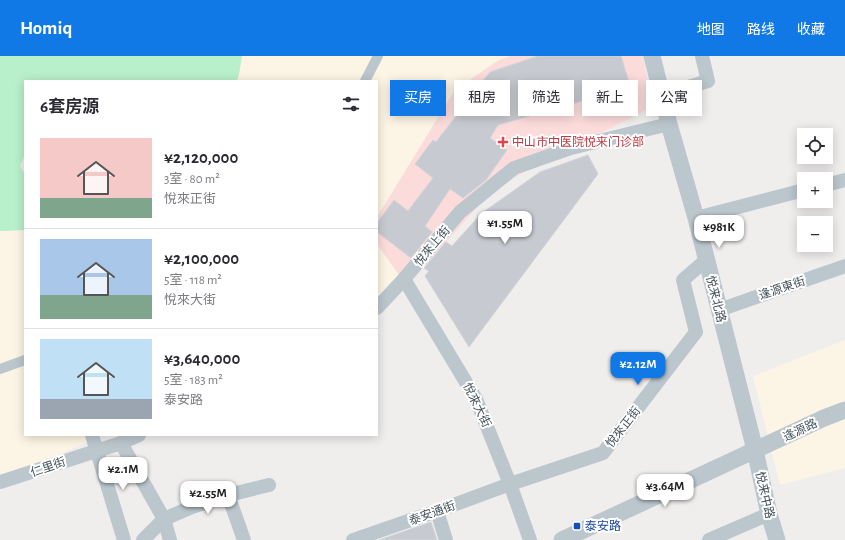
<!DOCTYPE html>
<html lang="zh">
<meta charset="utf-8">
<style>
:root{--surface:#fff;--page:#f2f2f3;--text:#2b2b33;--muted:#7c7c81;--line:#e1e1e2;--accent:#1179e6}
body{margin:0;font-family:"Alegreya Sans","Noto Sans SC",sans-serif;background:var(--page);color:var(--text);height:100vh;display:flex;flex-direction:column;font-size:15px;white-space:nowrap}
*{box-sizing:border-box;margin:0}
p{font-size:13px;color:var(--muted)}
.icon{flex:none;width:22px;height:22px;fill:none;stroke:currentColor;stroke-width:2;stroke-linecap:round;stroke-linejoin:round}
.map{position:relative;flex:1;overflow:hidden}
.panel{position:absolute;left:24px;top:24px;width:354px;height:356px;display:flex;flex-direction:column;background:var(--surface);border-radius:0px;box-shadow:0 2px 10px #0003}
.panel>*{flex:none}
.top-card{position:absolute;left:390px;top:24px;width:380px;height:36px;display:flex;gap:8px}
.buttons{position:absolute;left:797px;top:72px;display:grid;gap:8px}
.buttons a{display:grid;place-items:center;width:36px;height:36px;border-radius:0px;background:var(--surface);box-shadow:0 2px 10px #0003;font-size:20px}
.price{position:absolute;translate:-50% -34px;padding:0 9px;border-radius:8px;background:#fff;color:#222;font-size:13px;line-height:26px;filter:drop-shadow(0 1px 2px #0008)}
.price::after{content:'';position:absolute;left:50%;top:24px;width:12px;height:9px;margin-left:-6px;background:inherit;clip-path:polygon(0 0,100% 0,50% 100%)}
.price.on{background:var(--accent);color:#fff}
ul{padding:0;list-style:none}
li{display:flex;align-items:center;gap:12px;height:100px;padding:0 16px}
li+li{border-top:1px solid var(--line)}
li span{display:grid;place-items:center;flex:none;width:112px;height:80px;border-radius:0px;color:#555}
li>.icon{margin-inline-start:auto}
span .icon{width:48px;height:48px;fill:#fffc;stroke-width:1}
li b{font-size:17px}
h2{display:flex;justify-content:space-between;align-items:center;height:48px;padding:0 16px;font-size:17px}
.tag{padding:0 14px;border-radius:0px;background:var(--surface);box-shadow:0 2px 10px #0003;font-size:14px;line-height:36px}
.tag.on{background:var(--accent);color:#fff}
header{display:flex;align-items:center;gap:24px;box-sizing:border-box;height:56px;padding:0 20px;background:var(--accent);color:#fff}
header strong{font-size:19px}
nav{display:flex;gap:22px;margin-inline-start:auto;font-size:14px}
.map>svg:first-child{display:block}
.commercial{fill:#fcf4e4}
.medical{fill:#fcdcdb}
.green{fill:#b8f0cb}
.building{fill:#c7cad0;stroke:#d1d4d9}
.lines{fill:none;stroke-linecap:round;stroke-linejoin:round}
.pedestrian{stroke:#bbc6cd;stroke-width:10}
.minor{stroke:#bbc6cd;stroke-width:14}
.tertiary{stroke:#bbc6cd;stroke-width:17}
.health-dot{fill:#e0444e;stroke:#fff;stroke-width:1.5}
.transit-dot{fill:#1a4fb4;stroke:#fff;stroke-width:1.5}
.labels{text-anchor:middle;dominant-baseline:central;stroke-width:4;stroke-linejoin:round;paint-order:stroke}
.health-label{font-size:12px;fill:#be3a42;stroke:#fff;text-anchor:start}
.street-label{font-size:12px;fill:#45525b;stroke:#fff}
.transit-label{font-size:12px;fill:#164399;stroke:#fff;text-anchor:start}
</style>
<header>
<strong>Homiq</strong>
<nav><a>地图</a><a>路线</a><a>收藏</a></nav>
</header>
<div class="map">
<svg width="845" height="484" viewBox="0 0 845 484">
<rect width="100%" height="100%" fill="#f0eded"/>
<g class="commercial">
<polygon points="242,0 510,0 499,4 455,34 377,161 377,25 237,25 239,18"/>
<polygon points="25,174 25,379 105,379 0,423 0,175"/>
<polygon points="377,188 407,230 377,261"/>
<polygon points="845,284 845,412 780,429 753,320"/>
</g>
<polygon class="medical" points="510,0 643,0 652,51 515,121 481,147 407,230 377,188 377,161 455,34 499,4"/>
<polygon class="green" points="0,0 242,0 239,18 237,25 25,25 25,98 20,110 25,119 25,174 0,175"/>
<g class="building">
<polygon points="538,0 621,0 636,49 615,55 610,37 498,69 490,82 507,94 486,124 463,142 450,133 425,170 432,176 411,202 377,176 377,167 394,144 408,155 433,122 415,108 433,84 436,86 490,16"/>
<polygon points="588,99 598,118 469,291 425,220 429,215 424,212 446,186 452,190 482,157 540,116"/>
<polygon points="431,466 437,484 379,484"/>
</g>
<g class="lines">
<g class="pedestrian">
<polyline points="365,25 378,0"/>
<polyline points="0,313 25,304"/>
</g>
<g class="minor">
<polyline points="662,39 708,25 702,0"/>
<polyline points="826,129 845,124"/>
<polyline points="696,162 804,134"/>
<polyline points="404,223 476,343 510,428 530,484"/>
<polyline points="377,252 404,223 460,156 514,112 571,92 669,68"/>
<polyline points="719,254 845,210"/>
<polyline points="92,379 124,484"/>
<polyline points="121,387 164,463 170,484"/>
<polyline points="0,426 121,387 139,379"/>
<polyline points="228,439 244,484"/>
<polyline points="437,455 446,484"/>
<polyline points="143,484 164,463 192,451 228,439 269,429"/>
<polyline points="353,484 437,455 510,428 603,397 696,276 683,224 706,204"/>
<polyline points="709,484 769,458"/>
</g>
<g class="tertiary">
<polyline points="652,0 669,68 696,162 755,394 769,458 777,484"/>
<polyline points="562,484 824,362 845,354"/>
</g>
</g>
<path class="health-dot" d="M501 80h4v4h4v4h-4v4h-4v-4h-4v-4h4z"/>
<rect class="transit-dot" x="573" y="466" width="8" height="8" rx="2"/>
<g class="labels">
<g class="health-label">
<text x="512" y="86">中山市中医院悦来门诊部</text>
</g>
<g class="street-label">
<text transform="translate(432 190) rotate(-50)">悅來上街</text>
<text transform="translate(782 232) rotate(-19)">逢源東街</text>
<text transform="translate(716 243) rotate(76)">悦来北路</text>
<text transform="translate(477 349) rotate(64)">悅來大街</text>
<text transform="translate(623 371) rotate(-52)">悅來正街</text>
<text transform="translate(800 374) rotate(-25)">逢源路</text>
<text transform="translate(48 411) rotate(-19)">仁里街</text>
<text transform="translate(765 439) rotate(77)">悦来中路</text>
<text transform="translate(432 457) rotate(-20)">泰安通街</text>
</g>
<g class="transit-label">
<text x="585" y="470">泰安路</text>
</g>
</g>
</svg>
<div class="buttons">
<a><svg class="icon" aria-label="locate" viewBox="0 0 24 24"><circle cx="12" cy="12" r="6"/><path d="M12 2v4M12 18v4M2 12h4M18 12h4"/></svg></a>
<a>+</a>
<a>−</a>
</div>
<b class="price" style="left:505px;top:189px">¥1.55M</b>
<b class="price" style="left:719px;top:193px">¥981K</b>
<b class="price on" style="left:638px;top:330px">¥2.12M</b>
<b class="price" style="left:123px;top:435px">¥2.1M</b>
<b class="price" style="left:665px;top:452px">¥3.64M</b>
<b class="price" style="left:208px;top:459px">¥2.55M</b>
<div class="top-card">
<a class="tag on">买房</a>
<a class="tag">租房</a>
<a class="tag">筛选</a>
<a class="tag">新上</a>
<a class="tag">公寓</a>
</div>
<section class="panel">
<h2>6套房源<svg class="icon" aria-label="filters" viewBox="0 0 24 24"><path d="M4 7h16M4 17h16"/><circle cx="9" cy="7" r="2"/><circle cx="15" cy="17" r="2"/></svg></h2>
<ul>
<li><span style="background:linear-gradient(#f6c9c9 75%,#7fa58c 0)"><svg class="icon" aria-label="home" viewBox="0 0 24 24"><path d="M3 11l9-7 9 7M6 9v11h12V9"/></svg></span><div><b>¥2,120,000</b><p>3室 · 80 m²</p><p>悅來正街</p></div></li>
<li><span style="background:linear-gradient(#a9c7e8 70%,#7fa58c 0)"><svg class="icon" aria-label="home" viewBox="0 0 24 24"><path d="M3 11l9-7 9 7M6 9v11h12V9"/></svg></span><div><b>¥2,100,000</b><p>5室 · 118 m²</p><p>悅來大街</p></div></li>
<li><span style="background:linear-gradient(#bfe0f5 75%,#9aa5b1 0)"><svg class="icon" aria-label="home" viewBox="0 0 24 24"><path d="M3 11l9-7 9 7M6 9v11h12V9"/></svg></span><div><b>¥3,640,000</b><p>5室 · 183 m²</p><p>泰安路</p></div></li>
</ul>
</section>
</div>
